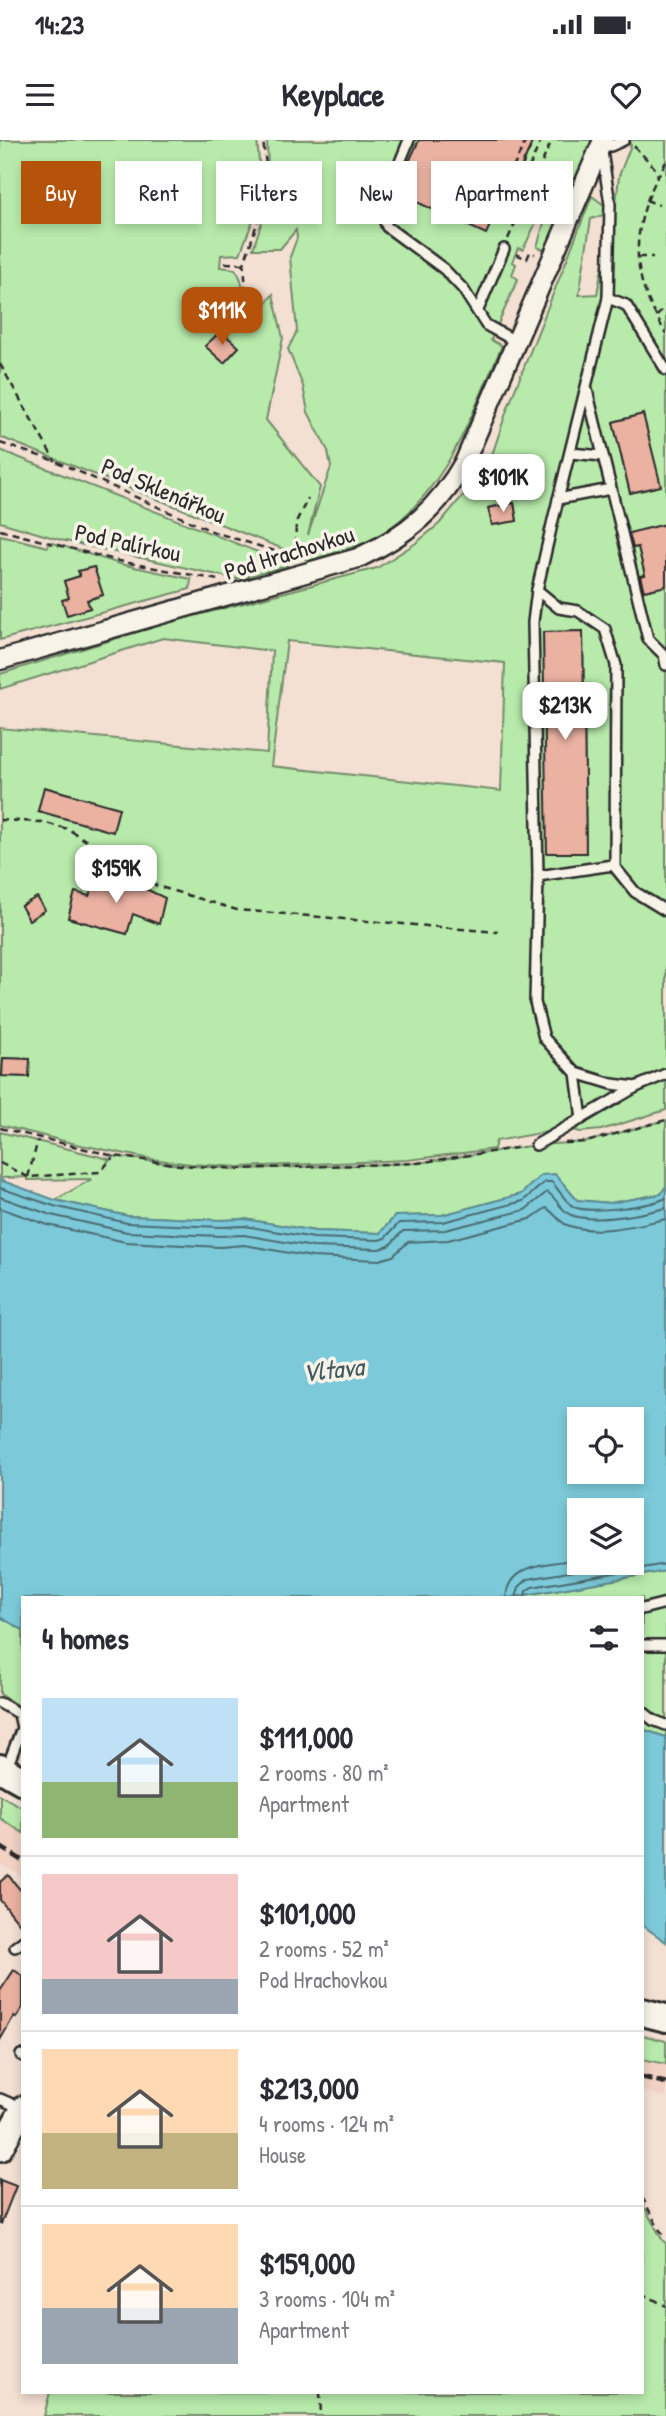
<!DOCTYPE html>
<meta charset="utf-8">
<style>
:root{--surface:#fff;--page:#f2f2f3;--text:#2b2b33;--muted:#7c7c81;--line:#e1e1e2;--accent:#b45309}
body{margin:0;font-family:"Patrick Hand",sans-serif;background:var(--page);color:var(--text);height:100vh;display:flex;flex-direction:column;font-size:26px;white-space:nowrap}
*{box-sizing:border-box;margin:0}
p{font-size:23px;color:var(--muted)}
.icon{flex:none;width:38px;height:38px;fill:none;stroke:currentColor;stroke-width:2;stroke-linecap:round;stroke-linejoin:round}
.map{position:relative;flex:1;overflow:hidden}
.side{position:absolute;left:21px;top:1456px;width:623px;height:798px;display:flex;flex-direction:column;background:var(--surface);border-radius:0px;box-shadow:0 4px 10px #0003}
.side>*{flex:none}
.top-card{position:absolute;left:21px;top:21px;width:625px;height:63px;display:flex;gap:14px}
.controls{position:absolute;left:567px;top:1267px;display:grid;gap:14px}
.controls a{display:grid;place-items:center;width:77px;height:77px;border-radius:0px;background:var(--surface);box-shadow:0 4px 10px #0003;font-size:35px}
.price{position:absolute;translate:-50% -60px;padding:0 16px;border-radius:14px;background:#fff;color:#222;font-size:23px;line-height:46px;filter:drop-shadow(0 2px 4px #0008)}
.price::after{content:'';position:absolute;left:50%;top:42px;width:21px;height:16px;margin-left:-10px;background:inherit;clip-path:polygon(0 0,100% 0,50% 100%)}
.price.current{background:var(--accent);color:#fff}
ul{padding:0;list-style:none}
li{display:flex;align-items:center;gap:21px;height:175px;padding:0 21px}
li+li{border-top:2px solid var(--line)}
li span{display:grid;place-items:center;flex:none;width:196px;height:140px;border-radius:0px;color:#555}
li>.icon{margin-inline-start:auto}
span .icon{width:84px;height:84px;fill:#fffc;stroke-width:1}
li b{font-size:30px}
h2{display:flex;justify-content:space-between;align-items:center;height:84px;padding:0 21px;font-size:30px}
.tag{padding:0 24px;border-radius:0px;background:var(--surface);box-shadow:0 4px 10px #0003;font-size:24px;line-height:63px}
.tag.current{background:var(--accent);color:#fff}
.status{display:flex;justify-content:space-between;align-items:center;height:49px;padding:0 35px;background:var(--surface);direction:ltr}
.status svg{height:19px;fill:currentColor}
header{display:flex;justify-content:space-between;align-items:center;height:91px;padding:0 21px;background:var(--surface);font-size:32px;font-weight:700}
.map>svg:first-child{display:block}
.built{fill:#f1d2c4}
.green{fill:#b8ebab;stroke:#728b6b;stroke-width:2;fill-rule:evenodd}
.water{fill:#7bcad9;stroke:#5b8a93;stroke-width:2;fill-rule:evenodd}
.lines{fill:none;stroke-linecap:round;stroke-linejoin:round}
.shore{stroke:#4b6b71;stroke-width:2}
.building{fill:#ebb2a2;stroke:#2b2b2b;stroke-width:2}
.service-casing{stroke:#2b2b2b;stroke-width:14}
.minor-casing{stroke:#2b2b2b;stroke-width:23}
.tertiary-casing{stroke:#2b2b2b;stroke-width:28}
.secondary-casing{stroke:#2b2b2b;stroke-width:32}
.path{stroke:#2b2b2b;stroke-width:2.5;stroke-dasharray:7 5;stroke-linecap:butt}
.service{stroke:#f7f3e8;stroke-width:9}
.minor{stroke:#f7f3e8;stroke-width:18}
.tertiary{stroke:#f7f3e8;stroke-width:23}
.secondary{stroke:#f7f3e8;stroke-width:26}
.rail{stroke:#2b2b2b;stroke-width:5;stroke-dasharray:10 5;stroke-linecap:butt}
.labels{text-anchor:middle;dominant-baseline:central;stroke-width:7;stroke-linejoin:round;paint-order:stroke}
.street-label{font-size:24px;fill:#2b2b2b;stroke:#f7f3e8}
.water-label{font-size:26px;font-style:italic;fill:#435b5f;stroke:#f7f3e8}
</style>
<div class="status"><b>14:23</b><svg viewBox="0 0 49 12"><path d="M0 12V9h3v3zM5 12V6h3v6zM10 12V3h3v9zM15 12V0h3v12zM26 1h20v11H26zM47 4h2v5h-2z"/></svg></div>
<header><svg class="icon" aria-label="menu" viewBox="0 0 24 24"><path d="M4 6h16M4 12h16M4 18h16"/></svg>Keyplace<svg class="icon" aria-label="heart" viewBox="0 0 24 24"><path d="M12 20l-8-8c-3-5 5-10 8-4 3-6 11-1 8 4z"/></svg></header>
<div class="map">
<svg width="666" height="2276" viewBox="0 0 666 2276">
<rect width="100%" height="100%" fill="#f3e0d3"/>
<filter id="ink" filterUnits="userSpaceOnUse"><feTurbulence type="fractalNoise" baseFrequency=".0143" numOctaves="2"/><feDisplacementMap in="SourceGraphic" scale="14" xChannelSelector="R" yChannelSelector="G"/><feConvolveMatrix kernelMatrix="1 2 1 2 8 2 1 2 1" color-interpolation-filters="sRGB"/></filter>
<g filter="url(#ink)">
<g class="built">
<polygon points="0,1678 23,1693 23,1737 0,1723"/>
<polygon points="642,1911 666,1917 666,1957 642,1951"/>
</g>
<g class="green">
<path d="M0,0h257l4,43 -8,37 -13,34 -19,1 -1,12 15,2c13,17 7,30 -8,41l8,10 13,-9 6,8 19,-25 10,44 -17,82 54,67 -12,48 23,-68 -3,-16 -20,-39 -5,-26 -15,-37 9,-18 -7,-74 7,-19 -1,-8 -16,19h-27l16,-50 -2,-59h326l-46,111 -10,-4 9,-31 -6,-2 -17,36 -5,-2 -6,14 4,2 -4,11 6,4 -27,61 11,6c-31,68 -54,144 -119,187 -22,14 -51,20 -75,28l-7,-5 -301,-119z"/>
<path d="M620,0h46v384l-37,10 4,14 5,-1 7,28 -5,1 4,15 22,-5v524l-65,20 -21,2 -13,-4 -71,13 -2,8 -86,11 -169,7 -48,-3 -40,-5 -75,-15 -76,-19v-397l267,25 5,-102 -109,-13 -163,51v-15l164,-50 213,-56 39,-25 23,-19 32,-38 22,-34 14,-42 85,-214 12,9 12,-1 3,-28 12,-31zM606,74l-3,49 -6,31 -18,1 12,-76zM643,274l17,72 -30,7 -17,-71zM514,363l3,18 -25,4 -3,-18zM583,491l3,221 -38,1 -5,-221zM287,501l218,22 -4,128 -230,-25zM45,647l74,21 -6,23 -75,-20zM75,753l59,15 -7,26 -59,-16zM3,918l26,1 -1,18 -26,-1z"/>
<polygon points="0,310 278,420 288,426 236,439 61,400 0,382"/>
<path d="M0,395l48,12 2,-5 70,22 71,15 -1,10 -190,51zM94,427l9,28 -16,5 3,7 -21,-9 -5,-17 16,-5 -1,-5z"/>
<polygon points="666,980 666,1046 661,1054 610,1063 577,1060 555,1034 521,1054 442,1075 395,1076 380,1093 315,1091 245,1079 221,1080 128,1076 55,1060 92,1039 27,1040 27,1037 0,1038 0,992 109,1019 107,1023 114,1016 180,1025 238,1029 417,1023 536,1005 586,1002"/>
<polygon points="666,1431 666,1597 642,1589 642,1458 508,1458"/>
<polygon points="0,1477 23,1490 23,1569 0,1554"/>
<polygon points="0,1655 23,1668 23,1693 0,1678"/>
<polygon points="642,1895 666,1901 666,1924 642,1919"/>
<polygon points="642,2063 663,2101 666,2103 666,2276 44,2276 50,2252 642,2252"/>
</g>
<g class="water">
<path d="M555,1034l22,26 33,3 51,-9 5,-8v385l-158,27h-485v32l-23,-13v-437l55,20 73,16 93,4 24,-1 70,12 65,2 15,-17 47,-1 79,-21 20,-19zM632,1279v53h-53v-53zM632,1370v53h-53v-53z"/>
<polygon points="642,1589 666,1597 666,1802 642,1785"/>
</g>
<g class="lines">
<g class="shore">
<path d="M0,1048l54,18 73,17 94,4 24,-1 69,12 65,2 6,-2 14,-15 44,-1 80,-21 22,-19h7c6,7 14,21 22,25 16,7 77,-1 92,-9"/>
<path d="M0,1057l51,18 76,17 93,4 24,-1 69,12 66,2 10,-3 14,-15 42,-1 80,-20 22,-18c9,5 14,19 24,23 24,9 70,-1 95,-7"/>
<path d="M0,1068l48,17 78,17 94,5 24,-2 68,12 67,3 14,-4 15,-14 40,-2 82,-21 16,-11c8,4 12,13 21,17 29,11 70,0 99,-6"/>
<path d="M506,1458c1,-36 47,-34 73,-39"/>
<polyline points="516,1458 519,1447 528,1439 621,1423"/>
<polyline points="525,1458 526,1451 532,1447 666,1424"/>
</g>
</g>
<g class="building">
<polygon points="419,0 533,0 505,69 499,66 486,94 395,52"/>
<polygon points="240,161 248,171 235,181 227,170"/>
<polygon points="221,191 239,207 224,223 205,206"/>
<polygon points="643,274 661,346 630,353 613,282"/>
<polygon points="514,363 517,381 492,385 488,368"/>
<polygon points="666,384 666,446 644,451 640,436 645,435 638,407 633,408 629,393"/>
<polygon points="94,427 103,455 87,460 90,468 67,475 62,460 69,458 64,441 80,436 78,431"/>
<polygon points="583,491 586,713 547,713 543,492"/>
<polygon points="44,647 119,668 113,692 38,671"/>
<polygon points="97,736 148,750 165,758 159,784 133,774 127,794 68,778 75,752 89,756"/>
<polygon points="37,757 45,770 29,780 21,766"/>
<polygon points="3,918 30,919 29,937 2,936"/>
<polygon points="8,1735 23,1753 23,1788 0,1760 0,1742"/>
<polygon points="14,1830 23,1836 23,1867 16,1878 14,1876 0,1900 0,1851"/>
<polygon points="0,2040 16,2046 1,2084 0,2084"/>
</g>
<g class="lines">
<defs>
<g id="service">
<polyline points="409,0 385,59 382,75 387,87 444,129 463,149 486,185 517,202"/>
<polyline points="608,158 626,165 666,230"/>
<polyline points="478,170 504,109"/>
<polyline points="587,250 648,499 664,515 666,525"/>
<polyline points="570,313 603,316"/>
<polyline points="558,359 611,349"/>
<polyline points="537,450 559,468 578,471 605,489 616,525 615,727"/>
<polyline points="538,736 613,725 635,752 666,771"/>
<polyline points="576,933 612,944 636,947"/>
<polyline points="582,979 576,933 544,898 535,862 538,736 533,482 537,450 553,380 608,158 610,64 601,5 611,6 624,0"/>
<polyline points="536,1005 636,947 666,934"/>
<polyline points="642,1469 666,1463"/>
<polyline points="642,1505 666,1505"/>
<polyline points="0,1563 19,1574 22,1588 6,1630"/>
<polyline points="642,1571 653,1580 666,1585"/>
<polyline points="15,1807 23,1801"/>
<polyline points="21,1915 23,1916"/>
<polyline points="0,1959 21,1968"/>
</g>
<path id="minor" d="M0,520l358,-102c49,-23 80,-49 107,-97l138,-321"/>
<polyline id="tertiary" points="0,2009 23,1968"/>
<g id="secondary">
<polyline points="0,1628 23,1641"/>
<polyline points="642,1872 666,1878"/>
</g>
</defs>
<use href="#service" class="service-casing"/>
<use href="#minor" class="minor-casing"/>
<use href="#tertiary" class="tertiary-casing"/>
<use href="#secondary" class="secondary-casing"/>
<g class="path">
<polyline points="526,0 502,52 508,54 534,0"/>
<polyline points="634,6 654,27 658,36"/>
<path d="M666,22c-24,39 -38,87 -20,132 5,14 13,27 20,40"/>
<polyline points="646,60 659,65"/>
<polyline points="493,79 509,75"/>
<polyline points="517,79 509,75 541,0"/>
<polyline points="508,99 552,0"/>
<polyline points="516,114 527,119 530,112 535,114"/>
<polyline points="638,117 653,117"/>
<polyline points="225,123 244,124"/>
<polyline points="247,164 244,124 266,55 267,35 263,0"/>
<polyline points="657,176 666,166"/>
<polyline points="0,224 55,321"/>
<polyline points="0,303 55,321 214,392 278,412 292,419"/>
<polyline points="0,390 119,421 218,440"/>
<polyline points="295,417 296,382 308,358"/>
<polyline points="0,680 42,682 68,689 157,746 237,770 498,792"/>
<polyline points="0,988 114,1016 180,1025 238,1029 417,1023 523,1007"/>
<polyline points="565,1003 586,1002 666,980"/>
<polyline points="0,1023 28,1037 100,1032 114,1016"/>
<polyline points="28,1037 38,1000"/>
<polyline points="642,2057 659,2089 666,2098"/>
<polyline points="642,2153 666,2166"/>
<polyline points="320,2252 321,2276"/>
</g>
<use href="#service" class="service"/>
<use href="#minor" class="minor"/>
<use href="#tertiary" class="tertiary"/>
<use href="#secondary" class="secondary"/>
<g class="rail">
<polyline points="0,1707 23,1721"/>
<polyline points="642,1937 666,1943"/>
</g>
</g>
</g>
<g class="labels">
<g class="street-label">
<text transform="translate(164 350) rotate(23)">Pod Sklenářkou</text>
<text transform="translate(128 402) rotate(12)">Pod Palírkou</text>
<text transform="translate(289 412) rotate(-17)">Pod Hrachovkou</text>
</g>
<g class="water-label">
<text transform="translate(333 1229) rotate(-6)">Vltava</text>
</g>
</g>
</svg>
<div class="controls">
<a><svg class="icon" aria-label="locate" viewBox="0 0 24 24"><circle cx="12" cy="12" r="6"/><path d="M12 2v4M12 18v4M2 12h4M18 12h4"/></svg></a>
<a><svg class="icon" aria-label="layers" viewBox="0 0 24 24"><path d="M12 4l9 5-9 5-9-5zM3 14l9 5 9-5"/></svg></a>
</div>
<b class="price current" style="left:222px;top:207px">$111K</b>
<b class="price" style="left:503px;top:374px">$101K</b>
<b class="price" style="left:565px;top:602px">$213K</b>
<b class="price" style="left:116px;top:765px">$159K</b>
<div class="top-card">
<a class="tag current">Buy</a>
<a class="tag">Rent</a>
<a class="tag">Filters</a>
<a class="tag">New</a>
<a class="tag">Apartment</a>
</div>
<section class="side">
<h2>4 homes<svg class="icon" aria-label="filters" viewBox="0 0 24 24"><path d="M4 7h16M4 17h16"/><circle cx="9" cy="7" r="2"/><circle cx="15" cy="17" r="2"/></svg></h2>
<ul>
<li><span style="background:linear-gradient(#bfe0f5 60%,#8fb573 0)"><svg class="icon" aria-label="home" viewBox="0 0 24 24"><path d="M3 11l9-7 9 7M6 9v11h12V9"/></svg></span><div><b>$111,000</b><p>2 rooms · 80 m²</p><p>Apartment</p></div></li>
<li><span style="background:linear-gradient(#f6c9c9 75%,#9aa5b1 0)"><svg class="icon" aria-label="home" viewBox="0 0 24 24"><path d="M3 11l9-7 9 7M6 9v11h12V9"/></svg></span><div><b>$101,000</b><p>2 rooms · 52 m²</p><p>Pod Hrachovkou</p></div></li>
<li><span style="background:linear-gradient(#ffd9b3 60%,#c2b280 0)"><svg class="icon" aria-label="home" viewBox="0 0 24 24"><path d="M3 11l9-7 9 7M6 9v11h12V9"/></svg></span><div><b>$213,000</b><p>4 rooms · 124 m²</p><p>House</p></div></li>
<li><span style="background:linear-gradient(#ffd9b3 60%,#9aa5b1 0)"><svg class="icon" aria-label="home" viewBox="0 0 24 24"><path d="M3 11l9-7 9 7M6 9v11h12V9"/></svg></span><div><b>$159,000</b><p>3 rooms · 104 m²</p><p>Apartment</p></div></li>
</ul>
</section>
</div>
